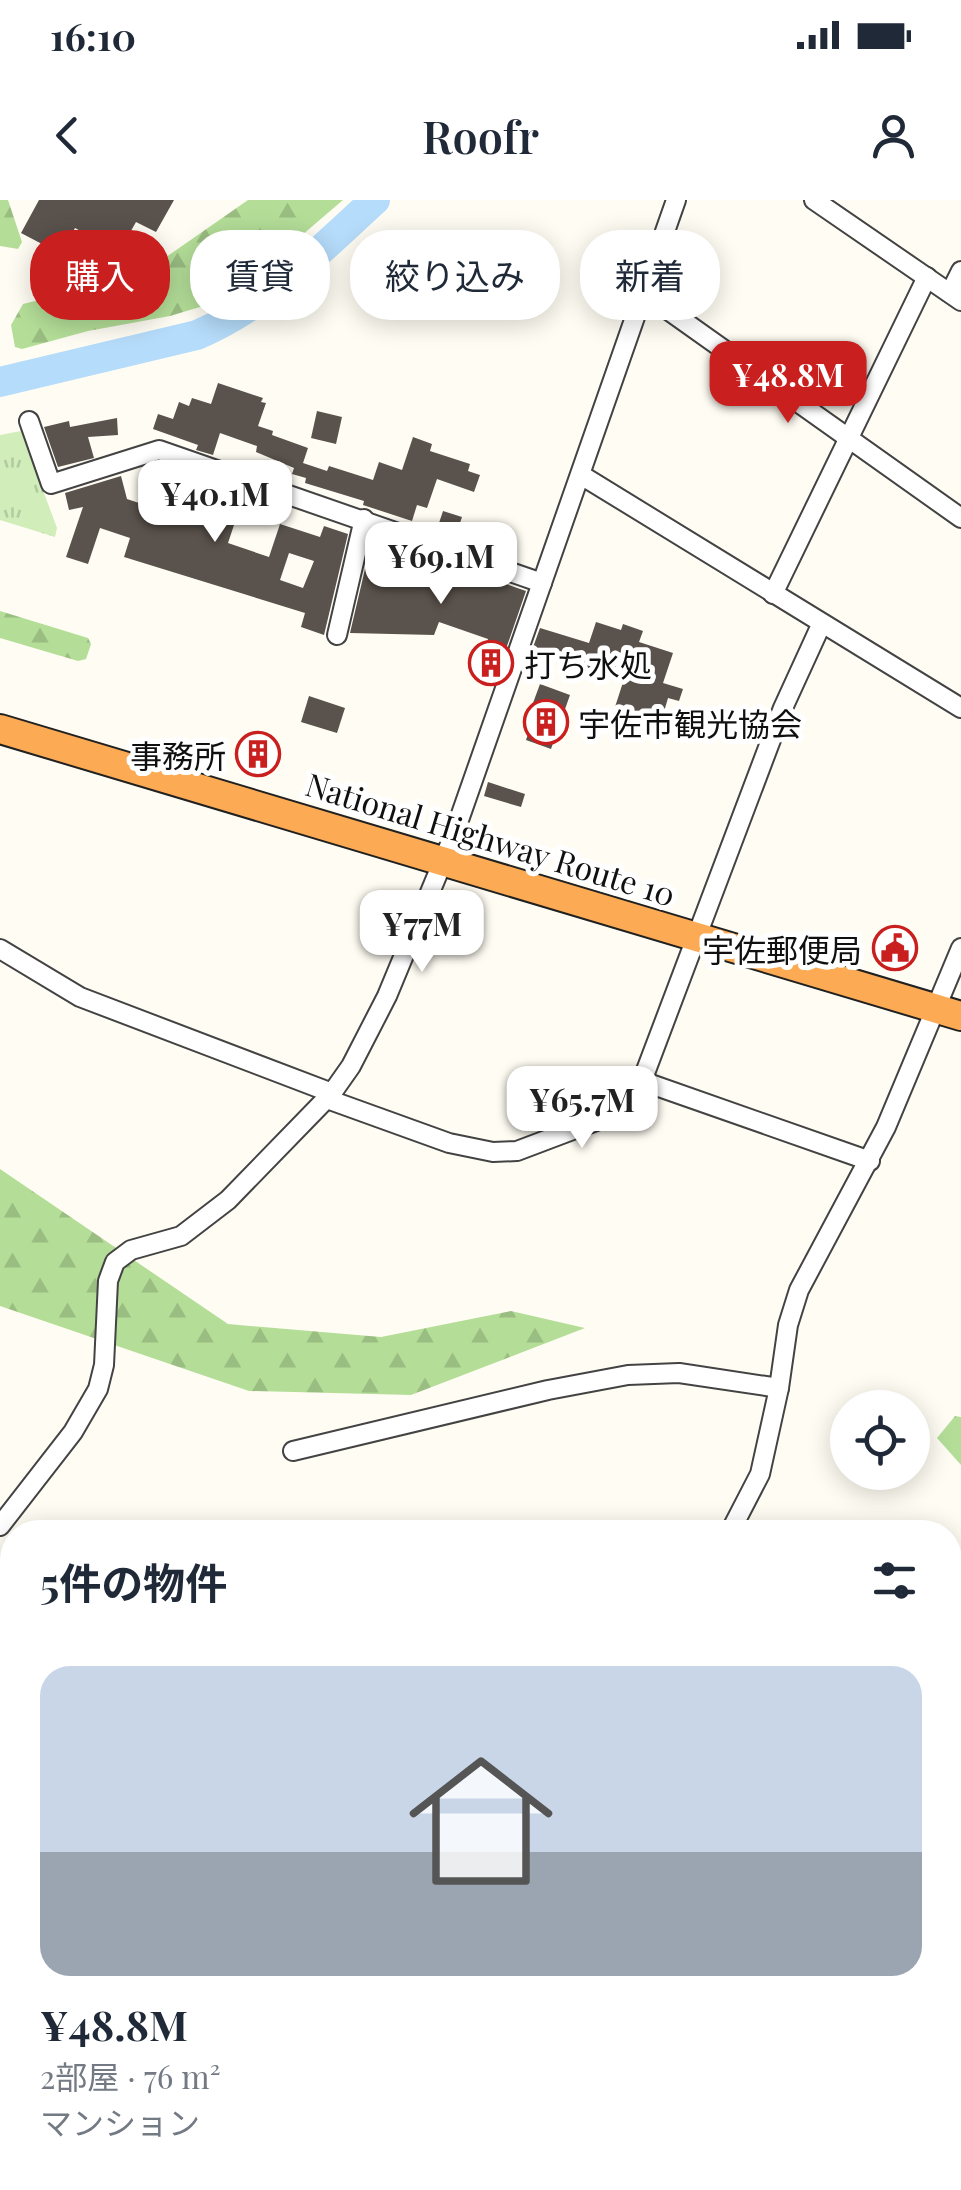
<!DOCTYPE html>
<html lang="ja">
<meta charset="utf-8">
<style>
:root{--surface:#fff;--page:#f6f6f7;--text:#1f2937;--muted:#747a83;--accent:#ca1f1f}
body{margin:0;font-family:"Playfair Display","Noto Sans JP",serif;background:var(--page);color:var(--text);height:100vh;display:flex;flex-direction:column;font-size:38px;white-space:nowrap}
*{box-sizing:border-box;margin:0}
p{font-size:32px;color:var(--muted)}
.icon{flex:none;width:55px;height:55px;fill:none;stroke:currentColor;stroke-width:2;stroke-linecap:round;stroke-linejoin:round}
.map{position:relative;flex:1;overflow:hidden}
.side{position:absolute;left:0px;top:1320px;width:962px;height:670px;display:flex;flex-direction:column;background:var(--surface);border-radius:40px 40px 0 0;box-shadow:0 5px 25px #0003}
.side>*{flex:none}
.banner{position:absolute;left:30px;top:30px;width:902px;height:90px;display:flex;gap:20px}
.fabs{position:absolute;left:830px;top:1190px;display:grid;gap:20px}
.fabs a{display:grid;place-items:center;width:100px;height:100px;border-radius:50%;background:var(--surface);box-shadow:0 5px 25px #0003;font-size:50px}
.price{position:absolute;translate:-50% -85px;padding:0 22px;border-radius:20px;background:#fff;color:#222;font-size:32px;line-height:65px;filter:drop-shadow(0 2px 5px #0008)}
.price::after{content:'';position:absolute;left:50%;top:60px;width:30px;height:22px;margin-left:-15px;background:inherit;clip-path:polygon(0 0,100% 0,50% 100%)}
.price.on{background:var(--accent);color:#fff}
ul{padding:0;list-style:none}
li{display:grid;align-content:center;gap:20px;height:530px;padding:0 40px}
li span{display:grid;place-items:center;height:310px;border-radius:30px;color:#555}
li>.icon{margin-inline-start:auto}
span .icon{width:180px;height:180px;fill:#fffc;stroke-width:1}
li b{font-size:42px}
h2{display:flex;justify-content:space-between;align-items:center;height:120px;padding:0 40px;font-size:42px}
.chip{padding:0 35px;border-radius:40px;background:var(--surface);box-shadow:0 5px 25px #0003;font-size:35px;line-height:90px}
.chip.on{background:var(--accent);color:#fff}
.status{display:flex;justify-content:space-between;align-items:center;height:70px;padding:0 50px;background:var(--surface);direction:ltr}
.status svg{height:28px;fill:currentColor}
header{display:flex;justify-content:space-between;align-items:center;height:130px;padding:0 40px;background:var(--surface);font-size:45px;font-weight:600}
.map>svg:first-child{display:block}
.forest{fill:url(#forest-firs)}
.park{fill:url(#park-tufts)}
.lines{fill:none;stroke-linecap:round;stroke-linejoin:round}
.river{stroke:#b5dcfa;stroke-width:30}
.building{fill:#5a524c;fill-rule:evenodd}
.minor-casing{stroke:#434343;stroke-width:22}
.highway-casing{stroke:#212121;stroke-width:32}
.minor{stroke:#fff;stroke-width:18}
.highway{stroke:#fcaa54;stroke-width:28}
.labels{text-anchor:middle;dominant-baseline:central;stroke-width:10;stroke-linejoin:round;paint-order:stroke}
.poi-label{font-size:32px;fill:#101010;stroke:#fff;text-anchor:start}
.street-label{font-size:32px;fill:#101010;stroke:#fff}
</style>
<div class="status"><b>16:10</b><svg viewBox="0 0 49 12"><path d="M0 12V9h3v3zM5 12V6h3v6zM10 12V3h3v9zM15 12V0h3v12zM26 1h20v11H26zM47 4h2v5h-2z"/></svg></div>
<header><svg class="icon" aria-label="back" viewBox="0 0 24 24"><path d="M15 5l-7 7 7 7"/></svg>Roofr<svg class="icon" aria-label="person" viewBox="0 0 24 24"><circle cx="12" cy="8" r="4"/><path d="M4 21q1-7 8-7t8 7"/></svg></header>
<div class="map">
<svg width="961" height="1990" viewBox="0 0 961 1990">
<defs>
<pattern id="forest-firs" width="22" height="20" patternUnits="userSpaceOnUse" patternTransform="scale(2.5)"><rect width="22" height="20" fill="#b4de98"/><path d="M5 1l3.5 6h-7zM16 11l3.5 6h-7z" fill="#9abd82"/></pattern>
<pattern id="park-tufts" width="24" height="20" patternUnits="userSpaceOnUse" patternTransform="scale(2.5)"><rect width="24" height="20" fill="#d1edba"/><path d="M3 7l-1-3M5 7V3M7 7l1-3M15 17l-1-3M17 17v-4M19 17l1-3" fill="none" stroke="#b2ca9f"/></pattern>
</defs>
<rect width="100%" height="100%" fill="#fffdf3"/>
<g class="forest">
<polygon points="0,0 8,0 22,42 18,49 0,46"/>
<polygon points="248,0 343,0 266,66 210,104 170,116 88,131 22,149 15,147 11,125 23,104 43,99 62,85 117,81 149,69"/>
<polygon points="0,411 88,438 91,444 86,459 78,461 0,438"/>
<polygon points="0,969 228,1124 381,1137 511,1111 585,1128 411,1195 249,1191 0,1106"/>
<polygon points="955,1216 961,1217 961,1265 937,1238"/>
</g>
<polygon class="park" points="21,231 57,328 55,337 0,320 0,235"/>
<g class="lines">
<path class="river" d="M0,182l197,-47c70,-30 122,-84 178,-135"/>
</g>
<g class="building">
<polygon points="39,0 174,0 156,32 136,22 119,52 75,28 61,54 21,33"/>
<polygon points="218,183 263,198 261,202 266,203 258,226 273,231 272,235 308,248 303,263 327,271 329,266 373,280 379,262 402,270 413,237 432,244 430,251 470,264 468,271 480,275 474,292 437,279 427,308 417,305 412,321 363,305 364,301 305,283 306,278 292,274 294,268 256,252 257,246 220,233 213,255 196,250 198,245 153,229 158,214 173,219 179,202 189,206 192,198 211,204"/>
<polygon points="317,211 342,217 336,244 311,238"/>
<polygon points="117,218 118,235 88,237 94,258 58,267 44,227 69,221 70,227"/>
<path d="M121,276l6,23 45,15 12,-37 99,29 -6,17 -38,-13 -11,33 41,14 11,-33 40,13 4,-11 24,8 -24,101 -23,-8 4,-14 -181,-56 6,-19 -30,-10 -12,36 -22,-7 17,-50 -14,3 -4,-17zM289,353l25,8 -11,27 -23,-8z"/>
<polygon points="443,311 462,317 456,335 437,329"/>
<polygon points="430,357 526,391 497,475 479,469 488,439 439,422 434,435 350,433 365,369 421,383"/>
<polygon points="596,422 621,430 623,424 643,431 639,442 673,453 663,483 683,489 679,501 668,498 661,522 615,507 626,473 594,462 592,469 532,450 540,428 589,443"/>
<polygon points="540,484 570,495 551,549 526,540 538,504 533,503"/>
<polygon points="309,496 345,508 337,533 301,522"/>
<polygon points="247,536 264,541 263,545 276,550 269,573 238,564"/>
<polygon points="488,582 525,594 521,607 484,596"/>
</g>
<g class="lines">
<defs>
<g id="minor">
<polyline points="814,0 961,101"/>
<polyline points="644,93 961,318"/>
<polyline points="950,93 961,71"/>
<polyline points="29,221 51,284 159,250 542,383"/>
<polyline points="581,275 961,508"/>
<polyline points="773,394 927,77"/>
<polyline points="337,435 364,319"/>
<polyline points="0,749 80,797 332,893"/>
<polyline points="642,881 870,961"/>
<polyline points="327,899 449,943 493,952 517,951 607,917 632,896 642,881 783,508 821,425"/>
<polyline points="293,1251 548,1190 628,1175 679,1173 779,1188"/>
<polyline points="0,1326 73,1232 98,1189 104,1165 108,1081 115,1062 131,1050 181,1036 228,1000 332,893 351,866 387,796 453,637 676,0"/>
<polyline points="730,1332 760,1274 779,1188 788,1125 799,1090 886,927 961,748"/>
<polyline points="950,1796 961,1792"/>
<polyline points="746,1978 747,1990"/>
<polyline points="527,1990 557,1978"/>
<polyline points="668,1990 669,1978"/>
</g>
<polyline id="highway" points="0,529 961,816"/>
</defs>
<use href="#minor" class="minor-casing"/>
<use href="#highway" class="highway-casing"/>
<use href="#minor" class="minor"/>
<use href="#highway" class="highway"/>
</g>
<defs>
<symbol id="building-ring" viewBox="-11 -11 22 22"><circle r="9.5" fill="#fff" stroke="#ca1f1f" stroke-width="1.5"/><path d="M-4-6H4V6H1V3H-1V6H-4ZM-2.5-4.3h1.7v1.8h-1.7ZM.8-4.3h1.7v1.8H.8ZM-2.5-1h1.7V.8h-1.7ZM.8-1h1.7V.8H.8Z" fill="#ca1f1f"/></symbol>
<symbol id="civic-ring" viewBox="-11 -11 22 22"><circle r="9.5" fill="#fff" stroke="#ca1f1f" stroke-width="1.5"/><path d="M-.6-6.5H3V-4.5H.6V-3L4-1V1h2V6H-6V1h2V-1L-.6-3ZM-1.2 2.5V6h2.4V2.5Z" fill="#ca1f1f"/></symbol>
</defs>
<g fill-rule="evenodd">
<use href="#building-ring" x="466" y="438" width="50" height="50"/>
<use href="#building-ring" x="521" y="497" width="50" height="50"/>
<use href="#building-ring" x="233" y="529" width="50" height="50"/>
<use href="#civic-ring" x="870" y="723" width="50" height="50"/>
</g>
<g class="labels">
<g class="poi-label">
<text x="524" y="463">打ち水処</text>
<text x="578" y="522">宇佐市観光協会</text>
<text x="226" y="554" text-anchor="end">事務所</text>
<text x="862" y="748" text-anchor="end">宇佐郵便局</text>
</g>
<g class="street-label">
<text transform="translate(491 638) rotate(17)">National Highway Route 10</text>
</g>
</g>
</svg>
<div class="fabs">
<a><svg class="icon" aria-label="locate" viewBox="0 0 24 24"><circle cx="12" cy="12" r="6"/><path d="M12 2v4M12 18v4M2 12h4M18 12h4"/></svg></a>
</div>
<b class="price on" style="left:788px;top:226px">¥48.8M</b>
<b class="price" style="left:215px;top:345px">¥40.1M</b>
<b class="price" style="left:441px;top:407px">¥69.1M</b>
<b class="price" style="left:422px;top:775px">¥77M</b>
<b class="price" style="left:582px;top:951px">¥65.7M</b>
<div class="banner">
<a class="chip on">購入</a>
<a class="chip">賃貸</a>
<a class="chip">絞り込み</a>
<a class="chip">新着</a>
</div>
<section class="side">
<h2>5件の物件<svg class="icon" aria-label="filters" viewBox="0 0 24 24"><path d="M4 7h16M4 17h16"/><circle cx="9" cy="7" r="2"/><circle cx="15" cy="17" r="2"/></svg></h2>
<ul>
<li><span style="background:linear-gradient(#c9d6e8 60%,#9aa5b1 0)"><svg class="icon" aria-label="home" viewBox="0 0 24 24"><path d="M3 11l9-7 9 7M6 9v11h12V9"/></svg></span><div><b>¥48.8M</b><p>2部屋 · 76 m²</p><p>マンション</p></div></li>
</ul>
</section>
</div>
